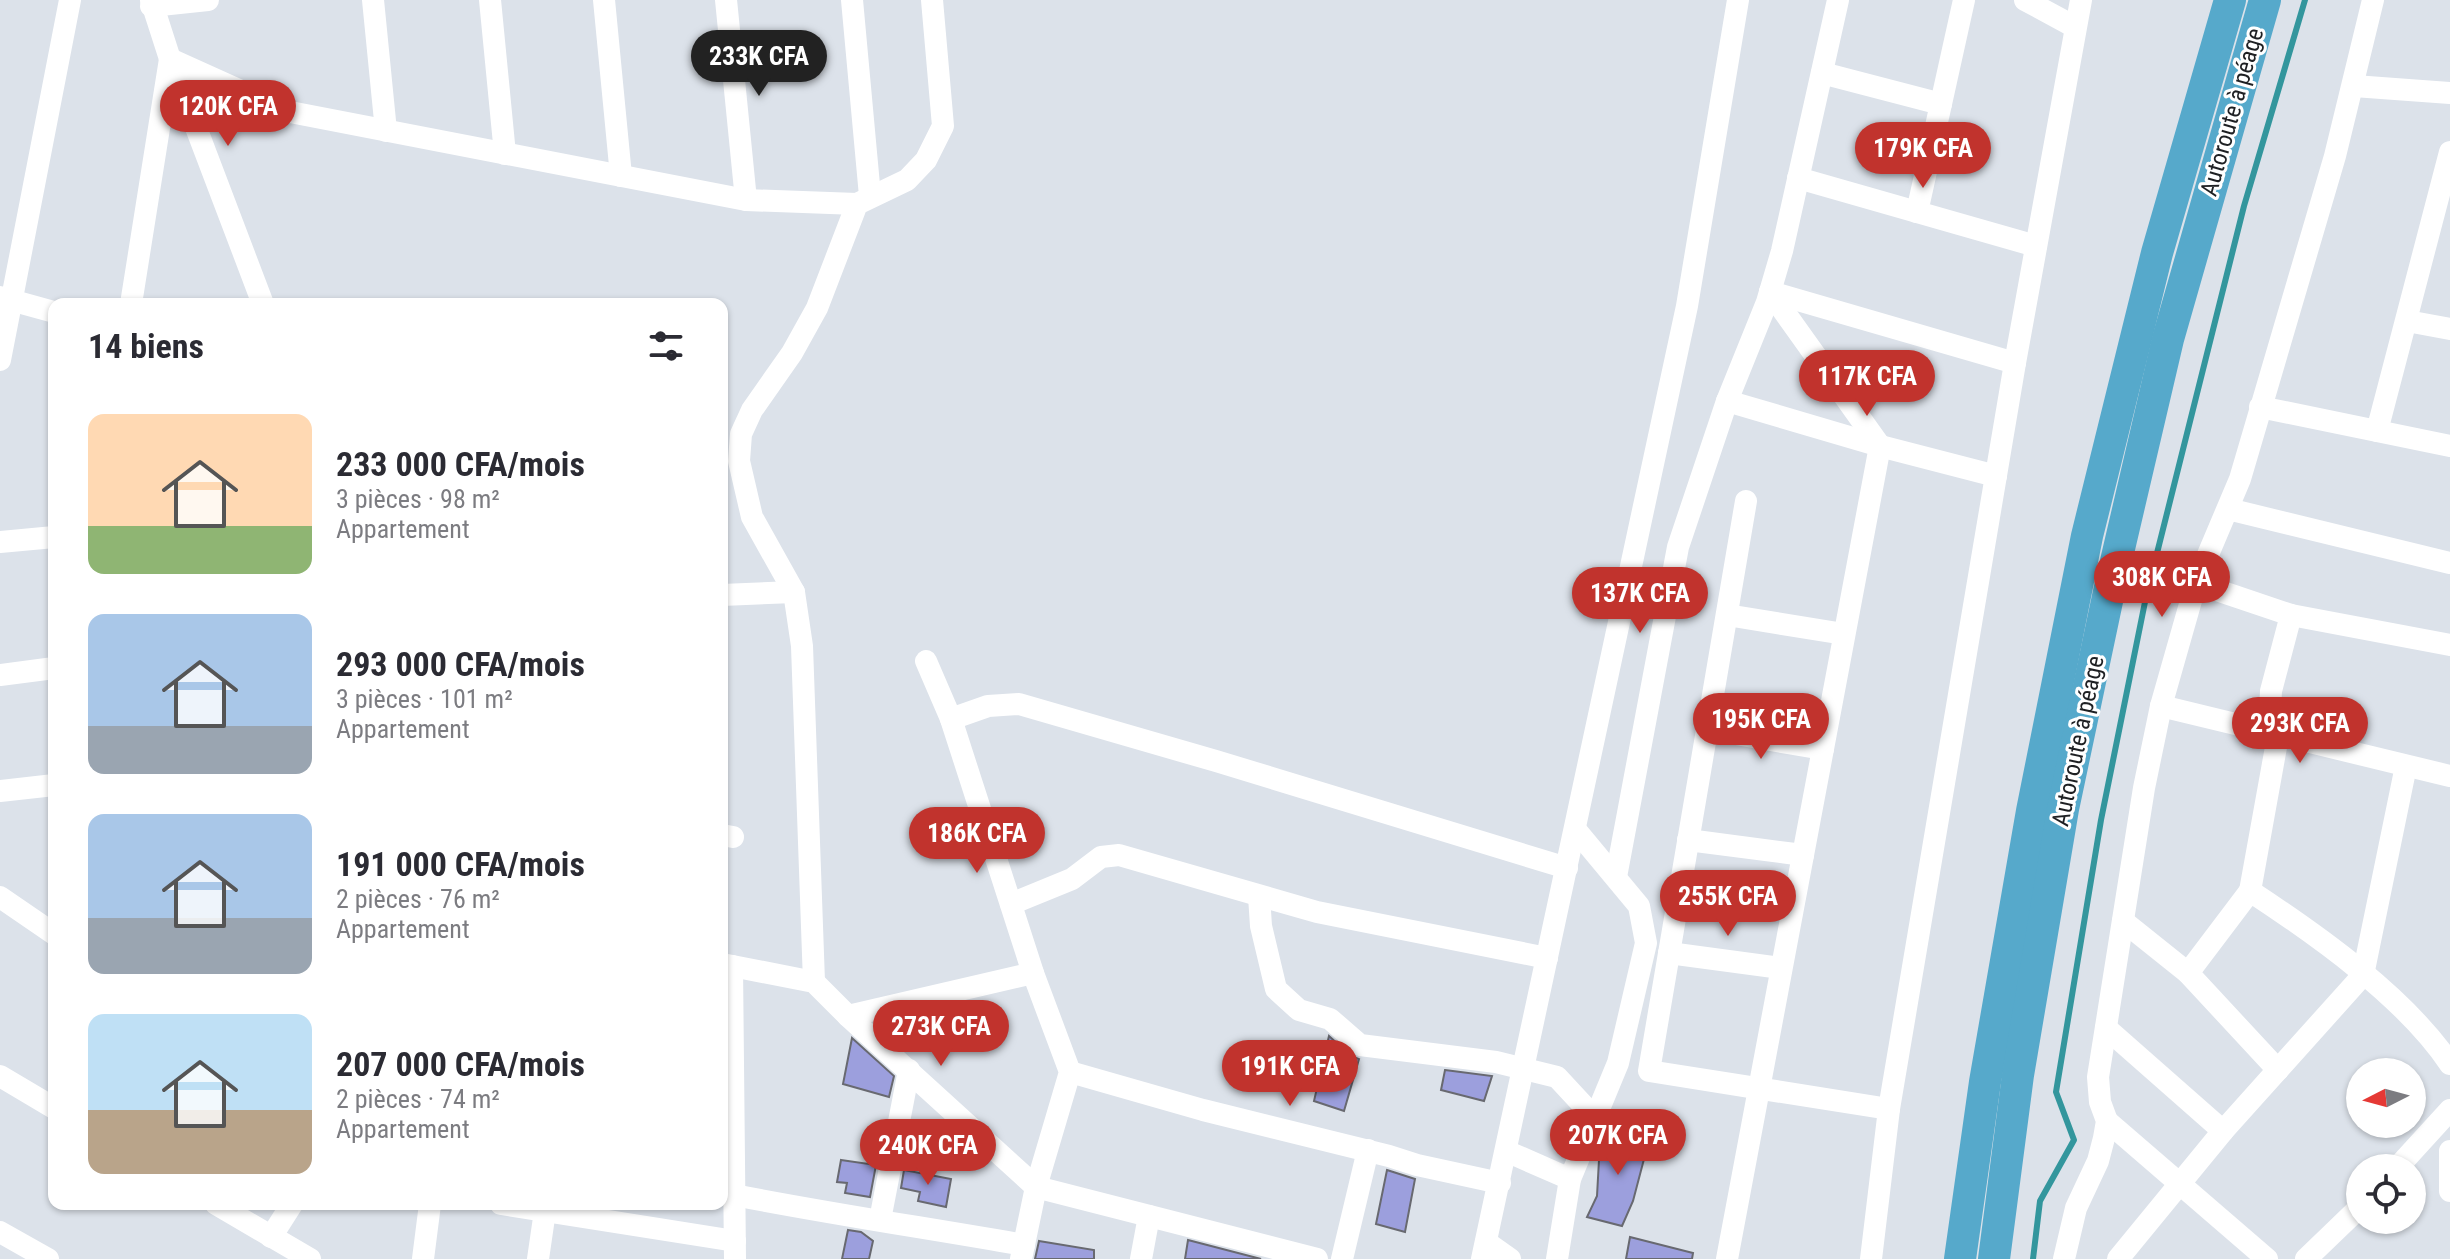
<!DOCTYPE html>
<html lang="fr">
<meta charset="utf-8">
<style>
:root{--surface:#fff;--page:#f7f7f7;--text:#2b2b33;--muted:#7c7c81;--accent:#c1332d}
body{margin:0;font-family:"Roboto Condensed",sans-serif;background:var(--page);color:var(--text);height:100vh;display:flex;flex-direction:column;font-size:30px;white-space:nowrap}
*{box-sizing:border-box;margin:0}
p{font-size:26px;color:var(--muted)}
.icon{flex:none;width:44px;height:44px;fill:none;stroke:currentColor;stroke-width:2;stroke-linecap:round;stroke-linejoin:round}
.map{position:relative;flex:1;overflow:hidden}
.details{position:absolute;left:48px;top:298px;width:680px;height:912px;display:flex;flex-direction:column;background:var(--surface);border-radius:16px;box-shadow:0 2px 6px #0004}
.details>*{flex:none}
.needle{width:52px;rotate:264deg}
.tools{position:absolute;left:2346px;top:1058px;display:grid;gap:16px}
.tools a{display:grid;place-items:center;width:80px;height:80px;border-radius:50%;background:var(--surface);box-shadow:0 2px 6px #0004;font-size:40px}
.price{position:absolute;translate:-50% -68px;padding:0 18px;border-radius:28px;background:var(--accent);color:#fff;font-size:26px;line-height:52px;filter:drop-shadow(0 2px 4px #0008)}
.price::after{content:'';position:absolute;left:50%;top:48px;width:24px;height:18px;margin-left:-12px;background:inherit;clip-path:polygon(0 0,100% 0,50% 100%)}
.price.on{background:#222;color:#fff}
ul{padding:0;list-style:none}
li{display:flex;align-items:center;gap:24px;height:200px;padding:0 40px}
li span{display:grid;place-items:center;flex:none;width:224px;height:160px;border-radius:16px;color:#555}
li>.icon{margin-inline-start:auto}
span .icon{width:96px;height:96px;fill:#fffc;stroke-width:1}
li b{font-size:34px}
h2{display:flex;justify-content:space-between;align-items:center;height:96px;padding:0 40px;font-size:34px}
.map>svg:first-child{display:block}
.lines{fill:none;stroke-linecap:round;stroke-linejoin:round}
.stream{stroke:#33969d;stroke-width:6}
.building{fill:#9c9fdd;stroke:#686970;stroke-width:2}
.minor{stroke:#fff;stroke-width:22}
.highway{stroke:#56a9cb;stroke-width:32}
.labels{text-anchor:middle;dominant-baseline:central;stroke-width:6;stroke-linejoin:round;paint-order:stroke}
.street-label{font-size:24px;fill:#1e2023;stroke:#fff}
</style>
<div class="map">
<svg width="2450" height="1259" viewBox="0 0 2450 1259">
<rect width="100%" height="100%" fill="#dce2ea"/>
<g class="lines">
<polyline class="stream" points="2033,1259 2040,1201 2074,1140 2056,1092 2101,820 2146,597 2244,206 2305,0"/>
</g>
<g class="building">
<polygon points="1329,1036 1351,1056 1359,1059 1344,1111 1314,1101"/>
<polygon points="852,1038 894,1076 889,1097 843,1084"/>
<polygon points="1445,1070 1492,1076 1484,1101 1441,1090"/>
<polygon points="1605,1130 1649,1140 1633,1201 1622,1226 1587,1217 1597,1196 1599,1160"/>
<polygon points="841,1160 876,1165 870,1197 845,1193 847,1183 837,1182"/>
<polygon points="904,1170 951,1179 946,1207 918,1201 920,1192 901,1188"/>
<polygon points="1387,1170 1415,1179 1405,1232 1376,1224"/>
<polygon points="848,1230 861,1232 873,1241 869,1259 842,1259"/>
<polygon points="1630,1237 1693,1253 1692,1259 1626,1259"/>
<polygon points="1188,1240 1261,1259 1185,1259"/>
<polygon points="1039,1241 1094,1250 1094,1259 1035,1259"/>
</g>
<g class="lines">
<g class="minor">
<polyline points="151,0 170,59 263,304"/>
<polyline points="373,0 386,131"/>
<polyline points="490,0 505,154"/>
<polyline points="604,0 621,176"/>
<polyline points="726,0 746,200"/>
<polyline points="852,0 870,196"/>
<polyline points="2025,0 2075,27"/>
<polyline points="151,6 208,0"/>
<polyline points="1822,73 1941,104"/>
<polyline points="2354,86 2450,93"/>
<polyline points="1798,178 2036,246"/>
<polyline points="1917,212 1964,0"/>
<polyline points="1770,292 2015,363"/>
<polyline points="0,297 54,312"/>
<polyline points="131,304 170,59 285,111 746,200 857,204"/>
<polyline points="2407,321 2450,329"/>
<polyline points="0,360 70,0"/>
<polyline points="1727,401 1880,446 1996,476"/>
<polyline points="2260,407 2377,431 2450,152"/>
<polyline points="2377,431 2450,446"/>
<polyline points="1746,501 1649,1071 1889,1109"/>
<polyline points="2228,509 2450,563"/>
<polyline points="0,542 54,537"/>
<polyline points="2196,583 2291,615 2450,645"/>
<polyline points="722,595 794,592"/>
<polyline points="1727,615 1844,634"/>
<polyline points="926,661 951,719 1033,973 1070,1072 1036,1187 1021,1259"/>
<polyline points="0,675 54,668"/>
<polyline points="2161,706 2450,776"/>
<polyline points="951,719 988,706 1019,704 1216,761 1567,868"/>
<polyline points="1707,729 1823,749"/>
<polyline points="0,791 54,785"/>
<polyline points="722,835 733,837"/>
<polyline points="1688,840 1803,855"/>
<polyline points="1616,877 1678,547 1727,401 1767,302 1782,251 1838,0"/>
<polyline points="2250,891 2278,736 2270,710 2271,691 2291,615"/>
<polyline points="1259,896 1261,926 1276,989 1299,1010 1330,1019 1360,1045 1496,1062 1557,1077 1595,1118"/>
<polyline points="0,897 54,934"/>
<polyline points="1011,904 1072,879 1101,857 1119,855 1317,912 1547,958"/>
<polyline points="2123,921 2188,973"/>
<polyline points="1669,953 1781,968"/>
<polyline points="722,964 814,982 848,1016 1036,1187 1317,1259"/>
<polyline points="732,966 735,1259"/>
<polyline points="814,982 802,646 794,592 752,517 739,461 741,434 752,410 792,353 817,308 857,204 907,180 926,160 943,126 932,0"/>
<polyline points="848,1016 1033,973"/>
<polyline points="2106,1028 2223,1131"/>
<path d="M2278,1070l-90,-97 62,-82c67,44 155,106 200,173"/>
<polyline points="1070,1072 1203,1110 1389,1156 1417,1165 1500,1183"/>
<polyline points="0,1076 54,1108"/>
<polyline points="2107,1121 2267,1259"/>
<polyline points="1506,1151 1570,1179"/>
<polyline points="2450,1151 2450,1191"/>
<polyline points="2397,1168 2450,1110"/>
<path d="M734,1195c97,19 193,33 290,50"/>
<polyline points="216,1204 310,1259"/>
<polyline points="501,1204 735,1241"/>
<polyline points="880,1220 909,1070"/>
<polyline points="0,1232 48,1259"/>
<polyline points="271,1237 292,1204"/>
<polyline points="1486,1242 1510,1259"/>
<polyline points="423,1259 430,1204"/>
<polyline points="538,1259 546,1204"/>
<polyline points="1141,1259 1149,1216"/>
<polyline points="1342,1259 1368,1150"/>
<polyline points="1482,1259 1687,306 1738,0"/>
<polyline points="1557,1259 1570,1179 1618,1063 1646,943 1639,906 1575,829"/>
<polyline points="1727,1259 1880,446 1770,292"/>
<polyline points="1871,1259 1889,1109 2015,363 2081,0"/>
<polyline points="2064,1259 2076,1208 2098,1161 2104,1138 2107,1121 2100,1102 2098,1077 2144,788 2161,706 2196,583 2240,479 2335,156 2373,0"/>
<polyline points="2118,1259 2223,1131 2363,975 2406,766"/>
<polyline points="2306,1259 2360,1207"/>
</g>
<g class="highway">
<polyline points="1960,1259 1985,1082 2032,811 2087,536 2157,253 2230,0"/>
<polyline points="1994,1259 2018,1075 2063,809 2110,587 2168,339 2265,0"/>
</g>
</g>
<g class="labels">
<g class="street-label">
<text transform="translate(2232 112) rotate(-74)">Autoroute à péage</text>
<text transform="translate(2078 741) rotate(-78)">Autoroute à péage</text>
</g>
</g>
</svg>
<div class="tools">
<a><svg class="needle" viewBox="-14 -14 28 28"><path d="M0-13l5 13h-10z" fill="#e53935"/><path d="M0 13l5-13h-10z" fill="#7c7c81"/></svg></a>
<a><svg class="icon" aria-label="locate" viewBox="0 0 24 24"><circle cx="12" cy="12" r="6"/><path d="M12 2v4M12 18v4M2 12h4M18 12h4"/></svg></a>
</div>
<b class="price on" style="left:759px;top:98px">233K CFA</b>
<b class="price" style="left:228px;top:148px">120K CFA</b>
<b class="price" style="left:1923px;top:190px">179K CFA</b>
<b class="price" style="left:1867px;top:418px">117K CFA</b>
<b class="price" style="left:2162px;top:619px">308K CFA</b>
<b class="price" style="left:1640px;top:635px">137K CFA</b>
<b class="price" style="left:1761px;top:761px">195K CFA</b>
<b class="price" style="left:2300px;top:765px">293K CFA</b>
<b class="price" style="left:977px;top:875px">186K CFA</b>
<b class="price" style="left:1728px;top:938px">255K CFA</b>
<b class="price" style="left:941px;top:1068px">273K CFA</b>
<b class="price" style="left:1290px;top:1108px">191K CFA</b>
<b class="price" style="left:1618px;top:1177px">207K CFA</b>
<b class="price" style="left:928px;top:1187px">240K CFA</b>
<section class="details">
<h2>14 biens<svg class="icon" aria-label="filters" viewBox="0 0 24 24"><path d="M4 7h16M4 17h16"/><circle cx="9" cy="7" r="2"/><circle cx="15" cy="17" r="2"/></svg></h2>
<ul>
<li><span style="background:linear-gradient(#ffd9b3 70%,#8fb573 0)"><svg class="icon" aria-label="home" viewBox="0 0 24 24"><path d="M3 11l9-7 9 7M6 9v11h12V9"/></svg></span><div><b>233 000 CFA/mois</b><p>3 pièces · 98 m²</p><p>Appartement</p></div></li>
<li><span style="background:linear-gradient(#a9c7e8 70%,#9aa5b1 0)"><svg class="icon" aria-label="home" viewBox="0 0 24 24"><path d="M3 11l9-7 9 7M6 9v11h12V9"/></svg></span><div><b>293 000 CFA/mois</b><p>3 pièces · 101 m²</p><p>Appartement</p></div></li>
<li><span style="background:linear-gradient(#a9c7e8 65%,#9aa5b1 0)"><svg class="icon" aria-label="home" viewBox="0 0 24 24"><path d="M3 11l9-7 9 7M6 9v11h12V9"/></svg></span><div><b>191 000 CFA/mois</b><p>2 pièces · 76 m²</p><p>Appartement</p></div></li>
<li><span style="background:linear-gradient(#bfe0f5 60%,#b9a48a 0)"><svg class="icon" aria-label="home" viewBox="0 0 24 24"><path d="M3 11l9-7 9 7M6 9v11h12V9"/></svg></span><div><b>207 000 CFA/mois</b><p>2 pièces · 74 m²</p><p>Appartement</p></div></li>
</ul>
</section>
</div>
